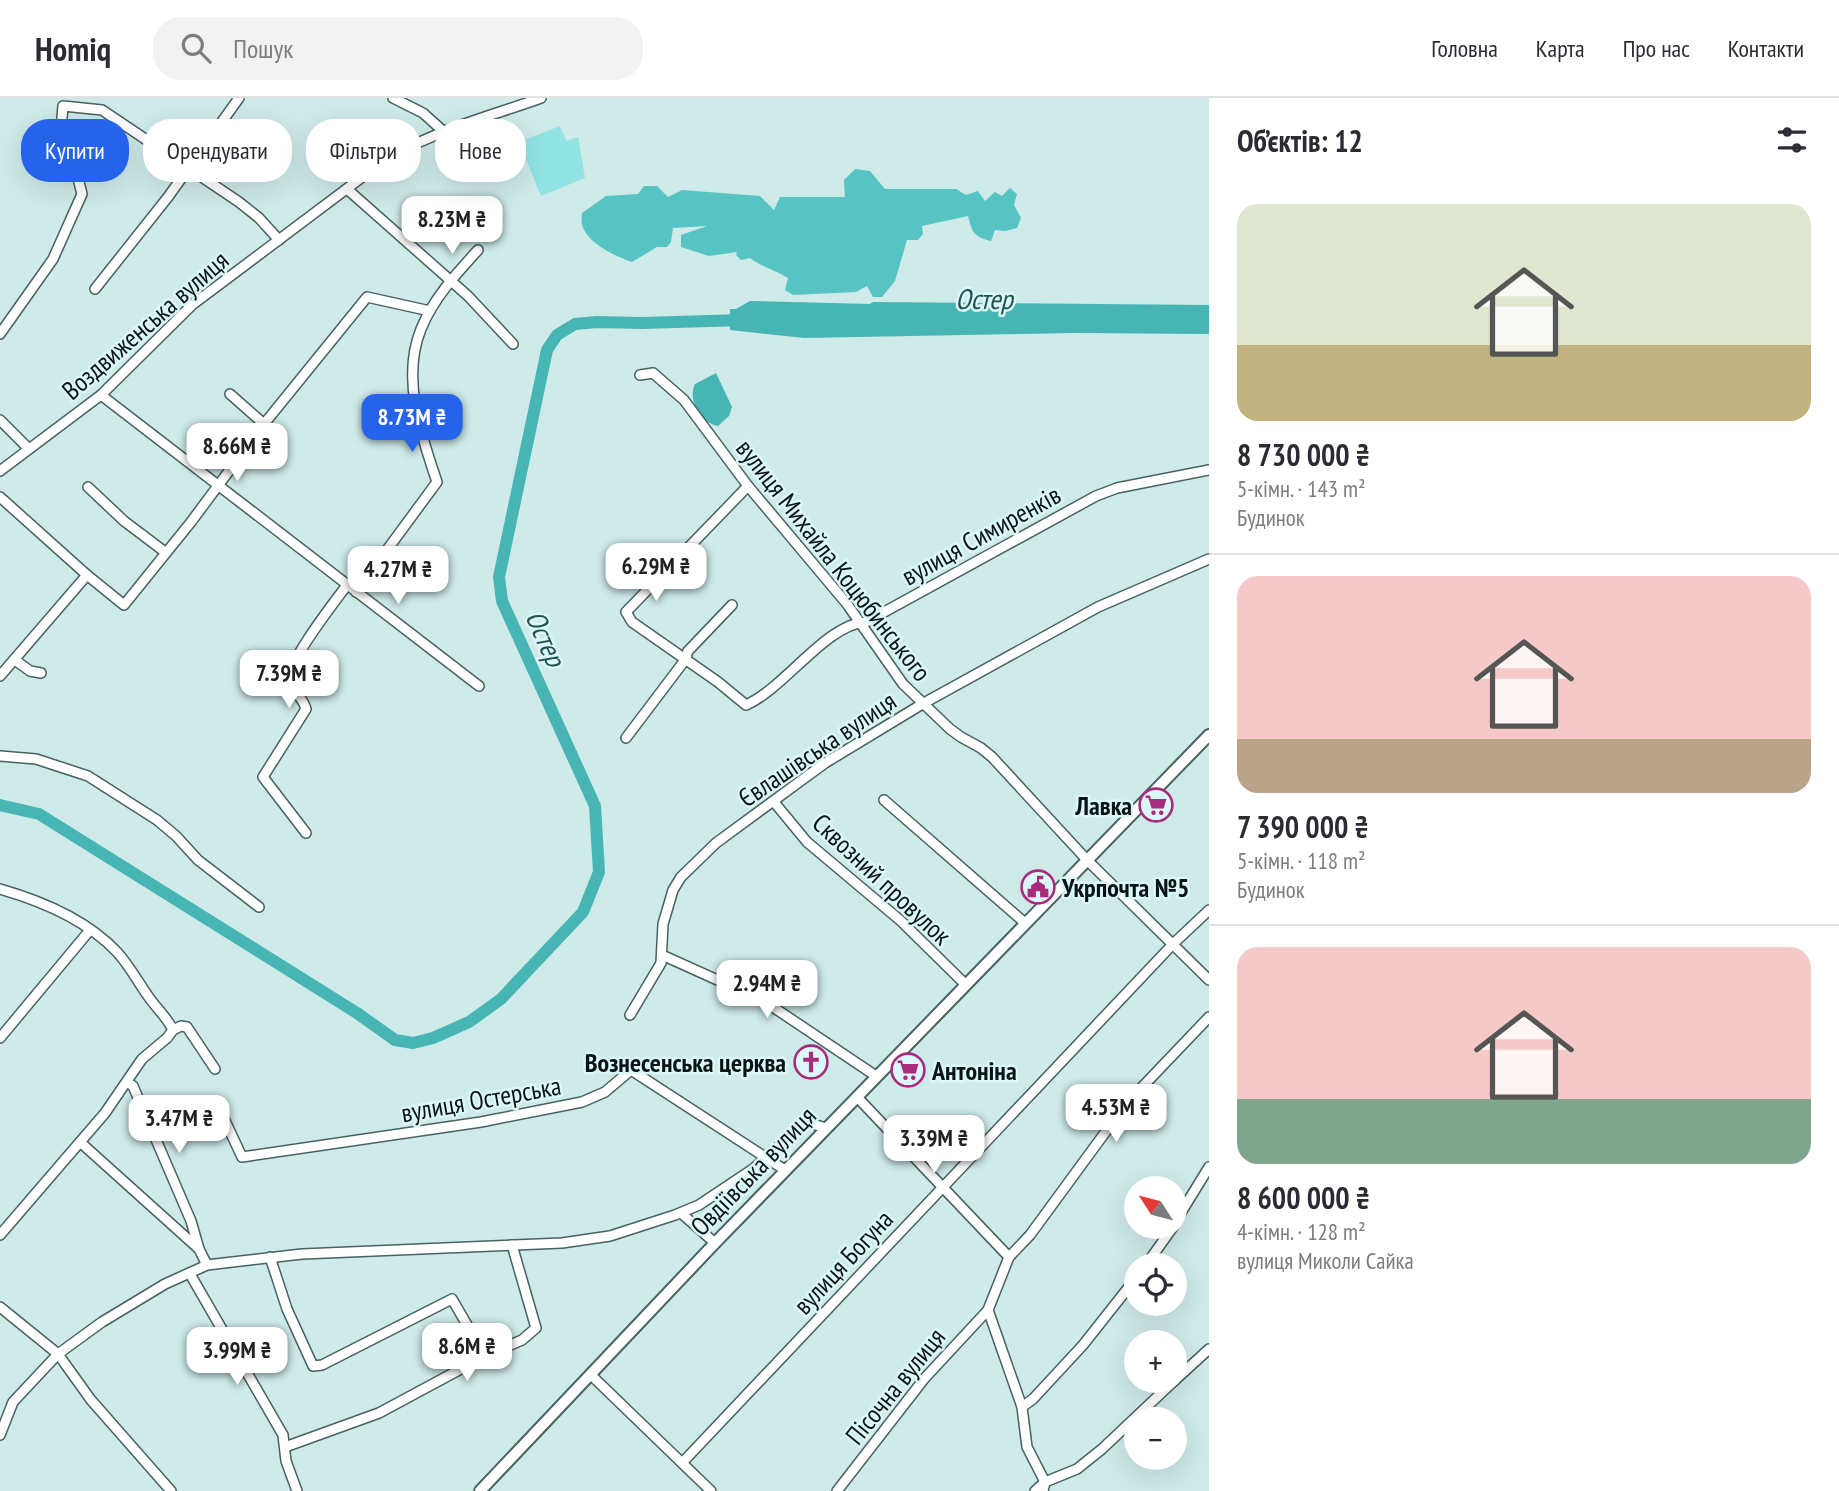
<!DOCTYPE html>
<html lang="uk">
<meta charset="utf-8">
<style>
:root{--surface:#fff;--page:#f2f2f3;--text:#2b2b33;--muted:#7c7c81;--line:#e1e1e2;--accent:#2563eb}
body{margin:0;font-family:"PT Sans Narrow",sans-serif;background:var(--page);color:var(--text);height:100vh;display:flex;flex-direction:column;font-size:26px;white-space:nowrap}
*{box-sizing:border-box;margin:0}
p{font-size:23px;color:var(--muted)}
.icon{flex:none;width:38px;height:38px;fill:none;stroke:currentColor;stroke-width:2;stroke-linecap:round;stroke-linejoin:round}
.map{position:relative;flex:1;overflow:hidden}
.sheet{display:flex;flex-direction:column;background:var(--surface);width:630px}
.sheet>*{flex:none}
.guide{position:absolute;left:21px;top:21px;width:665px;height:63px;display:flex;gap:14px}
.needle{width:46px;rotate:306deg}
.tools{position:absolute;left:1124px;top:1078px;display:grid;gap:14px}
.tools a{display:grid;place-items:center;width:63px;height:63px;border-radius:50%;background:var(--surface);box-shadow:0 7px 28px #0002;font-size:35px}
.price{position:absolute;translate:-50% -60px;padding:0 16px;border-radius:14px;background:#fff;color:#222;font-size:23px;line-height:46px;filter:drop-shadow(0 2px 4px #0008)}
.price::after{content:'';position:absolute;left:50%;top:42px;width:21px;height:16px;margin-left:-10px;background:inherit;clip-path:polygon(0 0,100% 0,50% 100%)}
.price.on{background:var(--accent);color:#fff}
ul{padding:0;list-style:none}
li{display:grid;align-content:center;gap:14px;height:371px;padding:0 28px}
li+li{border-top:2px solid var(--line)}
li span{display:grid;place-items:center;height:217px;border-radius:21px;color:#555}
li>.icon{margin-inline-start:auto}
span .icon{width:126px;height:126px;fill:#fffc;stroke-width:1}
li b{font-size:30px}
h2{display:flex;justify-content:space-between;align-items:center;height:84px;padding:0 28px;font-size:30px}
.chip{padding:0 24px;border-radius:28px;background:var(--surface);box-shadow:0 7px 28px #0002;font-size:24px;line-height:63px}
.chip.on{background:var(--accent);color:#fff}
header{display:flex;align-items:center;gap:42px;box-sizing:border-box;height:98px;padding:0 35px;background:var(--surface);border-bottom:2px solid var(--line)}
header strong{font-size:33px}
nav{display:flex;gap:38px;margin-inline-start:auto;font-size:24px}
.search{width:490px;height:63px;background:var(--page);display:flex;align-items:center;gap:18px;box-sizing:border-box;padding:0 24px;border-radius:28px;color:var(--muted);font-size:26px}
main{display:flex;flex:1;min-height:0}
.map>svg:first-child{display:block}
.green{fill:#91e4e3}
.forest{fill:#57c3c3}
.water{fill:#48b5b5}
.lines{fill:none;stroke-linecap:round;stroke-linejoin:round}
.river{stroke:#48b5b5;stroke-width:12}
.minor-casing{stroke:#486161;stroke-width:12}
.major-casing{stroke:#486161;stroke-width:14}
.minor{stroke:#fff;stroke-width:9}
.major{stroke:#fff;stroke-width:10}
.labels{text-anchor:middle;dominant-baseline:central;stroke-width:5;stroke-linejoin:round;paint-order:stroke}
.street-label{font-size:26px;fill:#0a1414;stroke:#dbf7f7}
.poi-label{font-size:26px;font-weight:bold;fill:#0a1414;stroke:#dbf7f7;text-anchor:end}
.water-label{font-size:28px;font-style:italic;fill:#205050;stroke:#dbf7f7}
</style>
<header>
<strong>Homiq</strong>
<div class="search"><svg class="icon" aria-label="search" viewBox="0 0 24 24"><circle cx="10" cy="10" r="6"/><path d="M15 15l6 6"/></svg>Пошук</div>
<nav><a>Головна</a><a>Карта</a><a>Про нас</a><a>Контакти</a></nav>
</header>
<main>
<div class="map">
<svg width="1209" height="1393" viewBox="0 0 1209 1393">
<rect width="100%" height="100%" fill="#ceeae9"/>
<polygon class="green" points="560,28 566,43 578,39 585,80 541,98 519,44"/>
<path class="forest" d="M855,71l15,2 15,18h71l10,6 12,-4 7,10 10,-9 7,4 8,-8 7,6 -3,11 7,13 -4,10 -12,3 -10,-1 -4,11c-17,-4 -19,-9 -23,-25l-46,10 1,8 -5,6h-11l-12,41 -13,16h-9l-6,-11 -11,6 -63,3 -8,-5 3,-12c-13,-8 -26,-11 -38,-20l-9,2 -5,-5 1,-3 -28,4 -28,-9v-12l26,-9 -34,2 -2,14 -4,5h-10l-25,15c-17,-6 -44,-18 -50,-37 -1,-4 0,-8 0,-12l24,-17 32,-2 6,-8h13l11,11 14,-7 78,6 14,14 6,-13h65l-1,-17z"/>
<g class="water">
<polygon points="750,203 870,206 873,204 1209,207 1209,236 1077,235 804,240 730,232 730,211 736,211"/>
<path d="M716,275l16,34 -3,9 -11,10c-17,-3 -31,-26 -23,-42z"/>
</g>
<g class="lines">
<polyline class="river" points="0,707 39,716 357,915 395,942 413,945 433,940 469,924 501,901 583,814 599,774 595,708 502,503 499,479 547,252 557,237 575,226 597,224 642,225 743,222"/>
<defs>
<g id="minor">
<polyline points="393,0 423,15 443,33"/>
<polyline points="347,91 468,198 513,246"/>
<polyline points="95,191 168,99 239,0"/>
<polyline points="0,236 53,161 82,96 75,69 66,52 61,31 63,8 102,12 239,104 259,120 279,142"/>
<polyline points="640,277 653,275 684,302 748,388 847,506 903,586 950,631 961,639 981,650 992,659 1087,762 1209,882"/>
<polyline points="230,296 264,326"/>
<polyline points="101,297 479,588"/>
<polyline points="0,322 28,350"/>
<path d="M0,373l101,-76 91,-90 185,-139c50,-34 108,-48 164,-68"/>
<path d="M748,388l-122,126 6,10 86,60 28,23c39,-17 80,-81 120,-83l230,-126 21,-8 92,-18"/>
<polyline points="88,389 124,423 165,454"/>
<polyline points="0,399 87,477 124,507 191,424 264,326 367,199 430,213"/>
<path d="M356,494l81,-110c-16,-47 -36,-104 -16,-153 12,-30 35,-55 57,-79"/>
<polyline points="15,562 30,573 41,575"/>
<polyline points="0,578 87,477"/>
<polyline points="626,640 685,562 688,553 732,507"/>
<polyline points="0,658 36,661 88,678 157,722 176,738 198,762 259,809"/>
<polyline points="884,702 1025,825"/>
<polyline points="774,704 807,744 901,823 965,886"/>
<path d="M306,735l-43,-56 43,-68c-3,-12 -13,-17 -17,-27 -5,-16 47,-82 58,-97"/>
<path d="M0,791c42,12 87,31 117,63 12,13 21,30 31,44 8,12 19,21 25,34"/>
<polyline points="662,857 764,903 876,978"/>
<polyline points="630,917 661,865 663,826 673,792 681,779 716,745 825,665 924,605 1098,509 1209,461"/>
<polyline points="173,932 181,928 187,929 215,971"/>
<polyline points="0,940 90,832"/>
<polyline points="127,984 133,988 139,1002 191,1123 199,1151"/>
<polyline points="857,999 1009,1159 988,1212 1022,1309 1027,1349 1045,1384 1043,1393"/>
<polyline points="219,1010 242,1059 481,1024 582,1004 605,994 631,972 785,1072"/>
<polyline points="80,1044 199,1151 207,1167"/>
<polyline points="681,1115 715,1145"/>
<polyline points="1174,1126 1209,1069"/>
<polyline points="0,1137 105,1015 142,961 167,940 173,932"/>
<polyline points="270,1159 287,1211 313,1268 322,1267 452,1201 485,1258"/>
<polyline points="1009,1159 1030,1137 1126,1006 1209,919"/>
<polyline points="1146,1167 1173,1129"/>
<polyline points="190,1176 283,1337 286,1363 297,1393"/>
<polyline points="0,1209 58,1256 91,1302 171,1393"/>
<polyline points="591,1277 711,1393"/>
<polyline points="1174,1283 1209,1251"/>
<polyline points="1022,1309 1033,1301 1083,1247 1136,1180"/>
<polyline points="0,1337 13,1304 58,1256 102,1224 165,1186 207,1167 302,1156 562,1145 610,1138 675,1117 699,1107 753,1071 806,1024 826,1030"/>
<polyline points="285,1349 379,1315 485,1258 522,1242 536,1230 512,1147"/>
<polyline points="682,1365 1173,846 1209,812"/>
<polyline points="837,1393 924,1281 988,1212"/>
<polyline points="1035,1393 1045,1384 1077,1371 1102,1351 1174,1283"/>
</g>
<polyline id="major" points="480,1393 715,1145 1209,637"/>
</defs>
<use href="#minor" class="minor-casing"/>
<use href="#major" class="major-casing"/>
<use href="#minor" class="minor"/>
<use href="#major" class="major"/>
</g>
<defs>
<symbol id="supermarket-ring" viewBox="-11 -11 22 22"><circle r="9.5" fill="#dbf7f7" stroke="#a82b7c" stroke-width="1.5"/><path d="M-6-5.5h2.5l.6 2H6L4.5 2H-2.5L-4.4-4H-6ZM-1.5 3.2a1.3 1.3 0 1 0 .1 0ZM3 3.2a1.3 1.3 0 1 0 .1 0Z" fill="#a82b7c"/></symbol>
<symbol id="civic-ring" viewBox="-11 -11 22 22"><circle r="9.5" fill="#dbf7f7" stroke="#a82b7c" stroke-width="1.5"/><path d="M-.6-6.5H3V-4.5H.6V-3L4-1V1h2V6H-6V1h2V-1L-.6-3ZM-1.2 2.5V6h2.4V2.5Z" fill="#a82b7c"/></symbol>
<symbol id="church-ring" viewBox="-11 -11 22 22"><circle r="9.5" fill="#dbf7f7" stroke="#a82b7c" stroke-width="1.5"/><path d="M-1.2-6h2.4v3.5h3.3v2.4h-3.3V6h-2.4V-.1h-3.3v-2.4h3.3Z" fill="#a82b7c"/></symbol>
</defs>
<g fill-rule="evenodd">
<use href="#supermarket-ring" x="1137" y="688" width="38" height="38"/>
<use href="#civic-ring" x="1019" y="770" width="38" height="38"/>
<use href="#church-ring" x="792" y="945" width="38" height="38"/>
<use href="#supermarket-ring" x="889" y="953" width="38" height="38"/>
</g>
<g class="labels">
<g class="street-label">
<text transform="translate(145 227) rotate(-41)">Воздвиженська вулиця</text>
<text transform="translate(981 437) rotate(-29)">вулиця Симиренків</text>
<text transform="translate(834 462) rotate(52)">вулиця Михайла Коцюбинського</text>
<text transform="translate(817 651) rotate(-34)">Євлашівська вулиця</text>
<text transform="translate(882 781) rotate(43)">Сквозний провулок</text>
<text transform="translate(481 1001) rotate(-10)">вулиця Остерська</text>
<text transform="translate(753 1073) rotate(-46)">Овдіївська вулиця</text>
<text transform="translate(843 1164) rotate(-47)">вулиця Богуна</text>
<text transform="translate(895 1288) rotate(-51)">Пісочна вулиця</text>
</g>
<g class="poi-label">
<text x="1132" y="707">Лавка</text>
<text x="1062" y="789" text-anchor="start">Укрпочта №5</text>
<text x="786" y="964">Вознесенська церква</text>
<text x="932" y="972" text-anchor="start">Антоніна</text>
</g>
<g class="water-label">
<text x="984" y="200">Остер</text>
<text transform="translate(546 540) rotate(66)">Остер</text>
</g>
</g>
</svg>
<div class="tools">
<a><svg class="needle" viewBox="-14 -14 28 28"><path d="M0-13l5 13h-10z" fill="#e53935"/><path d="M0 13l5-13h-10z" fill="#7c7c81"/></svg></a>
<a><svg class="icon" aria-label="locate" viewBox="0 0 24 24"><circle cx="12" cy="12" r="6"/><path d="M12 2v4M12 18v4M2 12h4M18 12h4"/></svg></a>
<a>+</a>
<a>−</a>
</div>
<b class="price" style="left:452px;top:158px">8.23M ₴</b>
<b class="price on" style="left:412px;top:356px">8.73M ₴</b>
<b class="price" style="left:237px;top:385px">8.66M ₴</b>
<b class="price" style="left:656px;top:505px">6.29M ₴</b>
<b class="price" style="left:398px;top:508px">4.27M ₴</b>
<b class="price" style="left:289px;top:612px">7.39M ₴</b>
<b class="price" style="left:767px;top:922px">2.94M ₴</b>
<b class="price" style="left:1116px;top:1046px">4.53M ₴</b>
<b class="price" style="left:179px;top:1057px">3.47M ₴</b>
<b class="price" style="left:934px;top:1077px">3.39M ₴</b>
<b class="price" style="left:467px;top:1285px">8.6M ₴</b>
<b class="price" style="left:237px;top:1289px">3.99M ₴</b>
<div class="guide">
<a class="chip on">Купити</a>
<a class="chip">Орендувати</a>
<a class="chip">Фільтри</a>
<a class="chip">Нове</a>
</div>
</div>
<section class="sheet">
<h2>Об’єктів: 12<svg class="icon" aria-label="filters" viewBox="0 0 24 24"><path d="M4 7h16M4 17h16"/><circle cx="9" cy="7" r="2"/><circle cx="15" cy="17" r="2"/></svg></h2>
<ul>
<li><span style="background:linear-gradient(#dfe7d0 65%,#c2b280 0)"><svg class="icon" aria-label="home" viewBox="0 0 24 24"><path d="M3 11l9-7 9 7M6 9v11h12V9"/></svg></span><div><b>8 730 000 ₴</b><p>5-кімн. · 143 m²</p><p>Будинок</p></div></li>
<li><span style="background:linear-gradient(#f6c9c9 75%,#b9a48a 0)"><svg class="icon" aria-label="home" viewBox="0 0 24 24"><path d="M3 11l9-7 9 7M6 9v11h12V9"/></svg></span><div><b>7 390 000 ₴</b><p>5-кімн. · 118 m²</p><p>Будинок</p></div></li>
<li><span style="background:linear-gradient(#f6c9c9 70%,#7fa58c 0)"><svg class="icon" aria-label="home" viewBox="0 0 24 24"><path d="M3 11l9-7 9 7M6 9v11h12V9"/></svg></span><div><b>8 600 000 ₴</b><p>4-кімн. · 128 m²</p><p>вулиця Миколи Сайка</p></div></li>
</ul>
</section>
</main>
